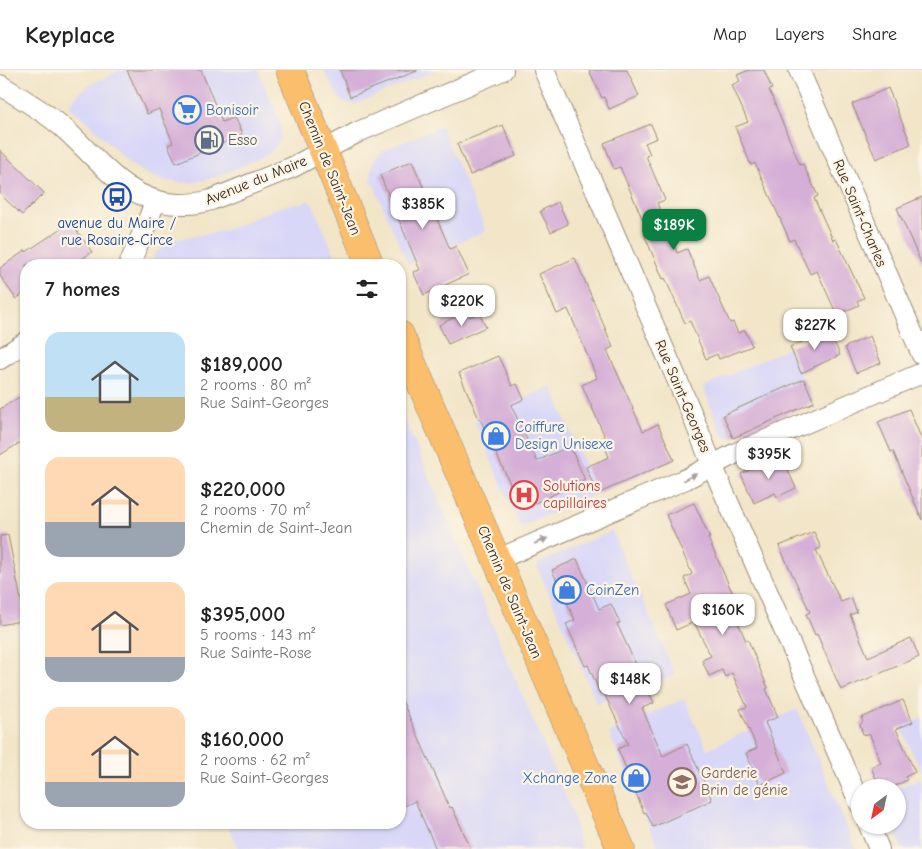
<!DOCTYPE html>
<meta charset="utf-8">
<style>
:root{--surface:#fff;--page:#f2f2f2;--text:#222;--muted:#767676;--line:#e0e0e0;--accent:#0b8043}
body{margin:0;font-family:"Comic Neue",sans-serif;background:var(--page);color:var(--text);height:100vh;display:flex;flex-direction:column;font-size:19px;white-space:nowrap}
*{box-sizing:border-box;margin:0}
p{font-size:16px;color:var(--muted)}
.icon{flex:none;width:28px;height:28px;fill:none;stroke:currentColor;stroke-width:2;stroke-linecap:round;stroke-linejoin:round}
.map{position:relative;flex:1;overflow:hidden}
.details{position:absolute;left:20px;top:189px;width:386px;height:570px;display:flex;flex-direction:column;background:var(--surface);border-radius:20px;box-shadow:0 1px 4px #0004}
.details>*{flex:none}
.needle{width:32px;rotate:213deg}
.buttons{position:absolute;left:851px;top:709px;display:grid;gap:10px}
.buttons a{display:grid;place-items:center;width:55px;height:55px;border-radius:50%;background:var(--surface);box-shadow:0 1px 4px #0004;font-size:25px}
.price{position:absolute;translate:-50% -42px;padding:0 11px;border-radius:10px;background:#fff;color:#222;font-size:16px;line-height:32px;filter:drop-shadow(0 1px 2px #0008)}
.price::after{content:'';position:absolute;left:50%;top:30px;width:15px;height:11px;margin-left:-8px;background:inherit;clip-path:polygon(0 0,100% 0,50% 100%)}
.price.active{background:var(--accent);color:#fff}
ul{padding:0;list-style:none}
li{display:flex;align-items:center;gap:15px;height:125px;padding:0 25px}
li span{display:grid;place-items:center;flex:none;width:140px;height:100px;border-radius:15px;color:#555}
li>.icon{margin-inline-start:auto}
span .icon{width:60px;height:60px;fill:#fffc;stroke-width:1}
li b{font-size:21px}
h2{display:flex;justify-content:space-between;align-items:center;height:60px;padding:0 25px;font-size:21px}
header{display:flex;align-items:center;gap:30px;box-sizing:border-box;height:70px;padding:0 25px;background:var(--surface);border-bottom:1px solid var(--line)}
header strong{font-size:24px}
nav{display:flex;gap:28px;margin-inline-start:auto;font-size:18px}
.map>svg:first-child{display:block}
.built{fill:#d8d7f8}
.building{fill:#d5afd7}
.lines{fill:none;stroke-linecap:round;stroke-linejoin:round}
.minor-casing{stroke:#968873;stroke-width:22}
.primary-casing{stroke:#968873;stroke-width:29}
.minor{stroke:#fff;stroke-width:20}
.primary{stroke:#fabe6d;stroke-width:28}
.oneway{fill:#a79f9a}
.labels{text-anchor:middle;dominant-baseline:central;stroke-width:4.5;stroke-linejoin:round;paint-order:stroke}
.shop-label{font-size:15px;fill:#366cbe;stroke:#fcf5e5;text-anchor:start}
.service-label{font-size:15px;fill:#4e5e75;stroke:#fcf5e5;text-anchor:start}
.street-label{font-size:15px;fill:#3b2a1e;stroke:#fcf5e5}
.transit-label{font-size:15px;fill:#164399;stroke:#fcf5e5}
.health-label{font-size:15px;fill:#be3a42;stroke:#fcf5e5;text-anchor:start}
.education-label{font-size:15px;fill:#785e54;stroke:#fcf5e5;text-anchor:start}
</style>
<header>
<strong>Keyplace</strong>
<nav><a>Map</a><a>Layers</a><a>Share</a></nav>
</header>
<div class="map">
<svg width="922" height="779" viewBox="0 0 922 779">
<rect width="100%" height="100%" fill="#fcf5e5"/>
<filter id="ink" filterUnits="userSpaceOnUse"><feTurbulence type="fractalNoise" baseFrequency=".02" numOctaves="2"/><feDisplacementMap in="SourceGraphic" scale="10" xChannelSelector="R" yChannelSelector="G"/><feConvolveMatrix kernelMatrix="1 2 1 2 8 2 1 2 1" color-interpolation-filters="sRGB"/></filter>
<filter id="wash" filterUnits="userSpaceOnUse"><feTurbulence type="fractalNoise" baseFrequency=".0096" numOctaves="4" result="noise"/><feDisplacementMap in="SourceGraphic" scale="20" xChannelSelector="R" yChannelSelector="G"/><feGaussianBlur stdDeviation="1.12" result="paint"/><feColorMatrix in="noise" values="0 0 0 0 0 0 0 0 0 0 0 0 0 0 0 0 0 1.4 0 .05"/><feComposite in="paint" operator="in"/></filter>
<g filter="url(#wash)">
<rect width="100%" height="100%" fill="#f2e5c8"/>
<g class="built">
<polygon points="120,0 258,0 277,45 281,58 280,69 276,77 271,82 256,90 221,105 204,110 190,113 176,112 162,110 151,106 139,100 124,88 85,49 69,36 80,22 86,17"/>
<polygon points="323,0 437,0 355,34 346,33 340,29"/>
<polygon points="441,56 486,161 408,194 371,109 371,99 373,93 377,86 382,81"/>
<polygon points="308,130 313,135 339,195 150,195 155,183 174,170 227,160 270,141 286,135 303,133"/>
<polygon points="788,278 814,332 733,368 729,369 725,367 722,364 703,317"/>
<polygon points="551,316 597,424 522,456 519,455 475,352"/>
<polygon points="400,338 570,737 575,752 581,779 239,779 227,753 400,752"/>
<polygon points="612,461 634,513 649,544 675,605 638,620 636,616 597,634 537,496 538,494 545,490"/>
<polygon points="684,629 707,679 797,639 856,779 659,779 609,663"/>
<polygon points="922,648 922,704 901,657"/>
<polygon points="922,707 922,779 902,779 892,755 898,755 898,718"/>
</g>
<g id="blocks">
<g class="building">
<polygon points="127,0 201,0 222,52 234,47 242,65 176,93 168,75 173,73 159,39 147,44"/>
<polygon points="340,0 417,0 417,1 350,27"/>
<polygon points="589,0 627,0 639,26 609,39 604,27 602,28"/>
<polygon points="749,0 764,0 772,19 769,20 800,95 803,94 818,126 814,128 833,170 836,169 864,228 857,231 859,235 837,245 817,201 810,204 794,169 790,171 755,93 751,95 735,57 748,52 732,15 740,11 737,5"/>
<polygon points="888,18 911,74 876,89 852,34"/>
<polygon points="651,54 657,68 645,73 650,84 646,86 665,130 657,133 677,183 687,179 700,210 709,206 730,253 733,252 738,263 745,260 752,276 719,289 717,284 706,289 690,251 685,253 665,208 663,209 652,183 644,164 648,162 620,97 614,99 604,73"/>
<polygon points="503,55 516,86 470,105 457,74"/>
<polygon points="0,80 44,123 22,145 0,124"/>
<polygon points="412,91 450,179 456,176 469,204 424,225 413,202 420,200 380,105"/>
<polygon points="922,127 922,195 897,138"/>
<polygon points="558,132 568,154 551,162 540,141"/>
<polygon points="71,152 92,182 73,195 26,195 26,222 16,229 0,206 0,198 26,180 26,182"/>
<polygon points="575,188 613,277 607,280 643,361 658,354 674,390 597,424 586,397 609,387 605,377 609,376 582,315 597,308 568,239 557,244 539,204"/>
<polygon points="467,241 470,247 479,243 486,257 448,274 439,255"/>
<polygon points="829,260 840,285 801,303 790,277"/>
<polygon points="870,266 881,293 856,303 845,277"/>
<polygon points="498,286 512,316 517,314 524,329 511,335 537,391 570,376 585,410 522,439 480,349 479,349 459,303"/>
<polygon points="804,309 814,332 733,368 723,345"/>
<polygon points="26,323 26,369 0,385 0,339"/>
<polygon points="909,339 922,370 922,450 893,381 891,382 878,352"/>
<polygon points="781,385 796,418 777,427 775,423 754,433 741,404"/>
<polygon points="694,433 710,468 708,468 737,533 731,536 746,571 748,570 762,604 768,618 766,619 778,647 765,652 786,703 760,715 746,683 757,678 740,639 747,637 732,603 725,607 722,600 709,606 702,590 711,586 694,552 676,560 666,535 691,524 684,508 692,504 666,445"/>
<polygon points="814,462 821,478 816,480 841,532 851,528 857,542 850,545 868,587 911,568 919,587 841,620 817,564 815,565 806,544 810,542 779,476"/>
<polygon points="8,465 25,550 0,555 0,466"/>
<polygon points="577,489 599,539 611,534 620,553 617,554 654,633 642,638 663,686 687,674 712,730 653,757 646,742 644,743 618,679 628,674 603,621 600,623 588,595 585,596 566,554 575,550 552,500"/>
<polygon points="400,626 450,738 452,737 471,779 436,779 415,731 400,738"/>
<polygon points="903,630 913,652 896,659 915,702 905,707 907,710 891,718 880,718 871,697 881,693 870,665 863,664 860,655 863,651 861,648"/>
</g>
</g>
</g>
<g filter="url(#ink)">
<use href="#blocks" fill-opacity="0" stroke="#968873" stroke-width="1"/>
<g class="lines">
<defs>
<g id="minor">
<polyline points="544,0 691,342 712,395 860,734"/>
<polyline points="799,0 922,285"/>
<path d="M0,15c21,13 42,25 60,40 37,31 64,77 118,79 11,0 22,0 33,-4l82,-33 65,-35 145,-62"/>
<polyline points="129,195 149,148 155,131"/>
<polyline points="0,289 26,272"/>
<polyline points="496,490 686,409 736,383 922,303"/>
<polyline points="869,755 879,779"/>
</g>
<g id="primary">
<polyline points="290,0 370,195"/>
<polyline points="400,265 621,779"/>
</g>
</defs>
<use href="#minor" class="minor-casing"/>
<use href="#primary" class="primary-casing"/>
<use href="#minor" class="minor"/>
<use href="#primary" class="primary"/>
</g>
<defs><path id="oneway-solid" d="M-6-.8H1V-3.2L6.5 0L1 3.2V.8H-6Z" transform="scale(1.25)"/></defs>
<g class="oneway">
<use href="#oneway-solid" transform="translate(690 407) rotate(-28)"/>
<use href="#oneway-solid" transform="translate(541 471) rotate(-23)"/>
</g>
</g>
<defs>
<symbol id="supermarket-ring" viewBox="-11 -11 22 22"><circle r="9.5" fill="#fcf5e5" stroke="#3f7fe0" stroke-width="1.5"/><path d="M-6-5.5h2.5l.6 2H6L4.5 2H-2.5L-4.4-4H-6ZM-1.5 3.2a1.3 1.3 0 1 0 .1 0ZM3 3.2a1.3 1.3 0 1 0 .1 0Z" fill="#3f7fe0"/></symbol>
<symbol id="fuel-ring" viewBox="-11 -11 22 22"><circle r="9.5" fill="#fcf5e5" stroke="#5c6f8a" stroke-width="1.5"/><path d="M-5.5-6h7V0h2V4h1.3V-2.5L3-4.5l.8-.8L6-3V5H2.5V1h-1V6h-7ZM-4.2-4.7v3.2H.2V-4.7Z" fill="#5c6f8a"/></symbol>
<symbol id="bus-ring" viewBox="-11 -11 22 22"><circle r="9.5" fill="#fcf5e5" stroke="#1a4fb4" stroke-width="1.5"/><path d="M-5-6H5V4H4V6H2V4H-2V6H-4V4H-5ZM-3.5-4V0h7V-4ZM-3.5 1.2v1.5H-2V1.2ZM2 1.2v1.5H3.5V1.2Z" fill="#1a4fb4"/></symbol>
<symbol id="shop-ring" viewBox="-11 -11 22 22"><circle r="9.5" fill="#fcf5e5" stroke="#3f7fe0" stroke-width="1.5"/><path d="M-5-2.5h2.3a2.7 3.5 0 0 1 5.4 0H5L5.5 6h-11ZM-1.5-2.5h3a1.5 2.3 0 0 0-3 0Z" fill="#3f7fe0"/></symbol>
<symbol id="hospital-ring" viewBox="-11 -11 22 22"><circle r="9.5" fill="#fcf5e5" stroke="#e0444e" stroke-width="1.5"/><path d="M-5-5h3v3.5h4V-5h3V5h-3V1.5h-4V5h-3Z" fill="#e0444e"/></symbol>
<symbol id="school-ring" viewBox="-11 -11 22 22"><circle r="9.5" fill="#fcf5e5" stroke="#8d6e63" stroke-width="1.5"/><path d="M0-5L7-2L0 1L-7-2ZM-4 1L0 2.5L4 1V4Q0 6-4 4Z" fill="#8d6e63"/></symbol>
</defs>
<g fill-rule="evenodd">
<use href="#supermarket-ring" x="171" y="24" width="32" height="32"/>
<use href="#fuel-ring" x="193" y="54" width="32" height="32"/>
<use href="#bus-ring" x="101" y="111" width="32" height="32"/>
<use href="#shop-ring" x="480" y="350" width="32" height="32"/>
<use href="#hospital-ring" x="508" y="409" width="32" height="32"/>
<use href="#shop-ring" x="551" y="504" width="32" height="32"/>
<use href="#shop-ring" x="620" y="692" width="32" height="32"/>
<use href="#school-ring" x="666" y="696" width="32" height="32"/>
</g>
<g class="labels">
<g class="shop-label">
<text x="206" y="40">Bonisoir</text>
<text x="515" y="357">Coiffure<tspan x="515" dy="17">Design Unisexe</tspan></text>
<text x="586" y="520">CoinZen</text>
<text x="617" y="708" text-anchor="end">Xchange Zone</text>
</g>
<g class="service-label">
<text x="228" y="70">Esso</text>
</g>
<g class="street-label">
<text transform="translate(330 98) rotate(68)">Chemin de Saint-Jean</text>
<text transform="translate(256 110) rotate(-22)">Avenue du Maire</text>
<text transform="translate(860 143) rotate(67)">Rue Saint-Charles</text>
<text transform="translate(683 326) rotate(67)">Rue Saint-Georges</text>
<text transform="translate(510 522) rotate(67)">Chemin de Saint-Jean</text>
</g>
<g class="transit-label">
<text x="117" y="153">avenue du Maire /<tspan x="117" dy="17">rue Rosaire-Circe</tspan></text>
</g>
<g class="health-label">
<text x="543" y="416">Solutions<tspan x="543" dy="17">capillaires</tspan></text>
</g>
<g class="education-label">
<text x="701" y="703">Garderie<tspan x="701" dy="17">Brin de génie</tspan></text>
</g>
</g>
</svg>
<div class="buttons">
<a><svg class="needle" viewBox="-14 -14 28 28"><path d="M0-13l5 13h-10z" fill="#e53935"/><path d="M0 13l5-13h-10z" fill="#767676"/></svg></a>
</div>
<b class="price" style="left:423px;top:160px">$385K</b>
<b class="price active" style="left:674px;top:181px">$189K</b>
<b class="price" style="left:462px;top:257px">$220K</b>
<b class="price" style="left:815px;top:281px">$227K</b>
<b class="price" style="left:769px;top:410px">$395K</b>
<b class="price" style="left:723px;top:566px">$160K</b>
<b class="price" style="left:630px;top:635px">$148K</b>
<section class="details">
<h2>7 homes<svg class="icon" aria-label="filters" viewBox="0 0 24 24"><path d="M4 7h16M4 17h16"/><circle cx="9" cy="7" r="2"/><circle cx="15" cy="17" r="2"/></svg></h2>
<ul>
<li><span style="background:linear-gradient(#bfe0f5 65%,#c2b280 0)"><svg class="icon" aria-label="home" viewBox="0 0 24 24"><path d="M3 11l9-7 9 7M6 9v11h12V9"/></svg></span><div><b>$189,000</b><p>2 rooms · 80 m²</p><p>Rue Saint-Georges</p></div></li>
<li><span style="background:linear-gradient(#ffd9b3 65%,#9aa5b1 0)"><svg class="icon" aria-label="home" viewBox="0 0 24 24"><path d="M3 11l9-7 9 7M6 9v11h12V9"/></svg></span><div><b>$220,000</b><p>2 rooms · 70 m²</p><p>Chemin de Saint-Jean</p></div></li>
<li><span style="background:linear-gradient(#ffd9b3 75%,#9aa5b1 0)"><svg class="icon" aria-label="home" viewBox="0 0 24 24"><path d="M3 11l9-7 9 7M6 9v11h12V9"/></svg></span><div><b>$395,000</b><p>5 rooms · 143 m²</p><p>Rue Sainte-Rose</p></div></li>
<li><span style="background:linear-gradient(#ffd9b3 75%,#9aa5b1 0)"><svg class="icon" aria-label="home" viewBox="0 0 24 24"><path d="M3 11l9-7 9 7M6 9v11h12V9"/></svg></span><div><b>$160,000</b><p>2 rooms · 62 m²</p><p>Rue Saint-Georges</p></div></li>
</ul>
</section>
</div>
